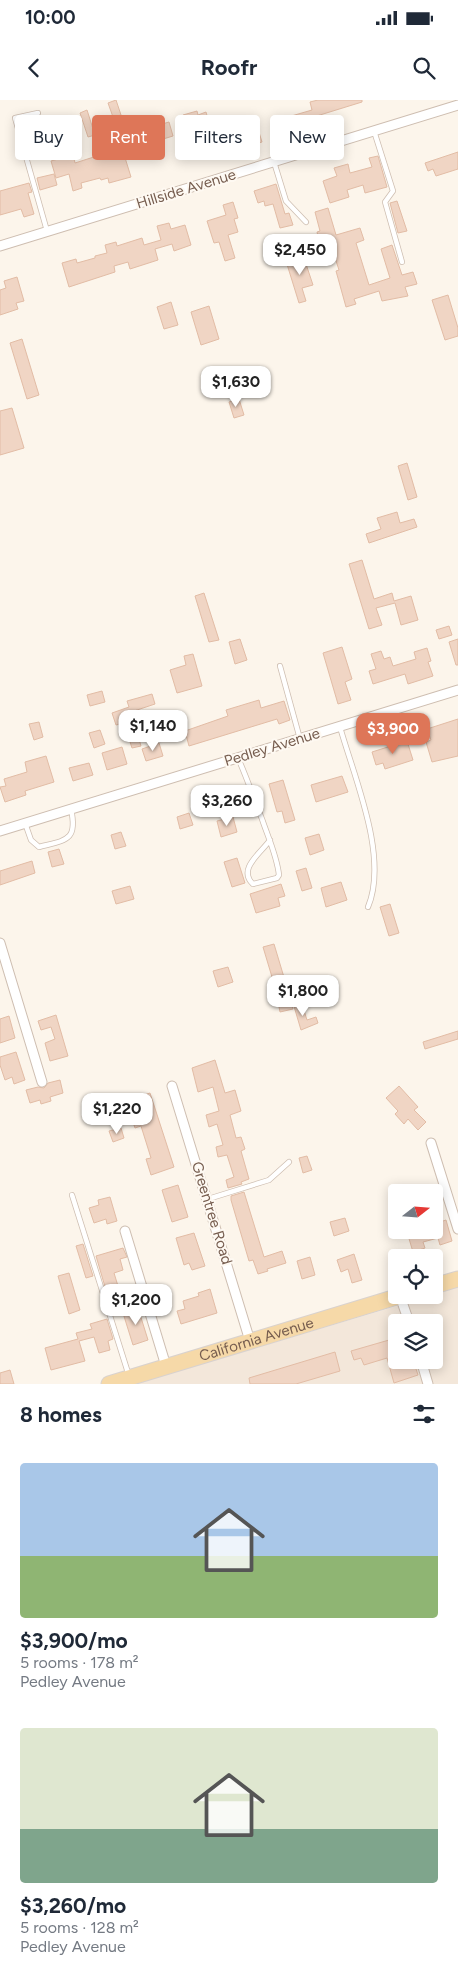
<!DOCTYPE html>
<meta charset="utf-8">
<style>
:root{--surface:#fff;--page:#f2f2f3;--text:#1f2937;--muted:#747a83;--accent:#de7658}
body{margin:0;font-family:Figtree,sans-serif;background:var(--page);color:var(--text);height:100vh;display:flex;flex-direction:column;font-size:19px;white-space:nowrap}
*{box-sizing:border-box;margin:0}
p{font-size:16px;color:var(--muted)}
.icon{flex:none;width:28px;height:28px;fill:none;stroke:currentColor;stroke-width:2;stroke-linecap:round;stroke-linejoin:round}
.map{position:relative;height:1284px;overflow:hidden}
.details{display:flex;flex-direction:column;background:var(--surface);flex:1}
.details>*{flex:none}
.banner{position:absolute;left:15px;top:15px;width:429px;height:45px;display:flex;gap:10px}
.needle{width:32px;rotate:73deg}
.tools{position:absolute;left:388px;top:1084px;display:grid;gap:10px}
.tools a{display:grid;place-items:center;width:55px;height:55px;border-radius:5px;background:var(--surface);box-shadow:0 2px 12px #0003;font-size:25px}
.price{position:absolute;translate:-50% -42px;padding:0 11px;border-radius:10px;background:#fff;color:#222;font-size:16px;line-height:32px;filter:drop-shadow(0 1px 2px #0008)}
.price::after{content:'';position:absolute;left:50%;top:30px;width:15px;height:11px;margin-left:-8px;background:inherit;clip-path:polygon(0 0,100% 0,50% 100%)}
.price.current{background:var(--accent);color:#fff}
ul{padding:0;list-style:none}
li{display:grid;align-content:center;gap:10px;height:265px;padding:0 20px}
li span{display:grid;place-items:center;height:155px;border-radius:5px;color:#555}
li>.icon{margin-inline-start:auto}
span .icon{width:90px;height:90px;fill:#fffc;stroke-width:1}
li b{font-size:21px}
h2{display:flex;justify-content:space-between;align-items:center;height:60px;padding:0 20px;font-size:21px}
.pill{padding:0 18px;border-radius:5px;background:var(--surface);box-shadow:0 2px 12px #0003;font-size:18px;line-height:45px}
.pill.current{background:var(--accent);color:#fff}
.status{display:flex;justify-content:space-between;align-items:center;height:35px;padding:0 25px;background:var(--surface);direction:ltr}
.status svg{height:14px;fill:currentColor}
header{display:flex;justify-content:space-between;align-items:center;height:65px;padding:0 20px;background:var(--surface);font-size:22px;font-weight:700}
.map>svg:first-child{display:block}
.residential{fill:#f3e7da;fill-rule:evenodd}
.building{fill:#f0d5c4;stroke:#e2bca5}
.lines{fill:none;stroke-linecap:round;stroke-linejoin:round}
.service-casing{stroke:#cebeb1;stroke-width:6}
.minor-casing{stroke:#cebeb1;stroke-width:11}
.primary-casing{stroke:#d9d2ce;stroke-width:17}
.service{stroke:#fff;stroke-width:4.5}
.minor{stroke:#fff;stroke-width:9}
.primary{stroke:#f6d9a8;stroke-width:15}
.labels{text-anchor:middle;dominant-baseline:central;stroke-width:4;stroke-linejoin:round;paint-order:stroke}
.street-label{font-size:15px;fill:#765d4f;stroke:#fef9f2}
</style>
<div class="status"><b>10:00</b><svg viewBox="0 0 49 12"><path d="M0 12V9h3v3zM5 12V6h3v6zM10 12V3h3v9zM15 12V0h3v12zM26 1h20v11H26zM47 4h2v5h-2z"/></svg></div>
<header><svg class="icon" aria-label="back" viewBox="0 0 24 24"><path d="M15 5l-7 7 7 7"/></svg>Roofr<svg class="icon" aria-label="search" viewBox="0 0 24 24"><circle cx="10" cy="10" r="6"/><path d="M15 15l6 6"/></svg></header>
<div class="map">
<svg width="458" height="1284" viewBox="0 0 458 1284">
<rect width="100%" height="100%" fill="#fcf5eb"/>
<path class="residential" d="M458,1186v98h-324l300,-89zM396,1222h38v38h-38z"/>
<g class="building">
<polygon points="116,0 121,15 113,17 108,3"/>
<polygon points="318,0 362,0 362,2 307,19 309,25 292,31 288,17 312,10 310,2"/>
<polygon points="87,10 95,35 88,37 80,13"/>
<polygon points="197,11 198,15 206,12 210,26 188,33 183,15"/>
<polygon points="169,22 173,36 137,47 134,36 152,30 152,27"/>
<polygon points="258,29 262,42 248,46 244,33"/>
<polygon points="122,48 131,77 109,83 108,78 101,80 100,78 81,83 82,88 73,91 69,74 56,78 51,61 73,55 75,63"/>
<polygon points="458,52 458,69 436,76 433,69 428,71 425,63"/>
<polygon points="378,56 387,87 365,93 363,85 347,90 349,97 330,103 323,81 337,76 334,68 348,64 350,73 372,67 369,58"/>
<polygon points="54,74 57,85 40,90 37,78"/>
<polygon points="29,83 32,92 28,93 34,114 24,117 21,109 0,115 0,91"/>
<polygon points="276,84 285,114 289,113 293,125 280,128 273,104 265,106 264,101 258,103 254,91"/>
<polygon points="397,101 407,131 398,133 390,103"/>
<polygon points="233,102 238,118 234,119 238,132 228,135 235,158 225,161 219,142 214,143 207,121 226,115 223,105"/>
<polygon points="328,108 336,135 360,128 364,140 356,143 369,185 390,178 381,149 392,145 402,175 413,172 417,184 405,187 408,196 382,201 379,191 354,199 356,204 346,207 336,171 339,170 330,142 320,145 317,132 320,131 315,112"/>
<polygon points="169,123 171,129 185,125 191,145 174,151 172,144 155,149 158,160 130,169 128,162 114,166 115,172 69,187 62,163 76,159 77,163 95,158 95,156 107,153 105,145 116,142 117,146 142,138 144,145 161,140 157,126"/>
<polygon points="303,155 313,185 302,188 306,201 299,203 286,161"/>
<polygon points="17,177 24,201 16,203 18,209 0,215 0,190 6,188 4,181"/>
<polygon points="448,195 458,228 458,236 445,240 432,200"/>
<polygon points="171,202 178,225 164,229 157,207"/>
<polygon points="209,206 219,239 201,245 191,212"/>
<polygon points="22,239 39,295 27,299 10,243"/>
<polygon points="239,299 244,315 234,318 229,302"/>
<polygon points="12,308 24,348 0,355 0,311"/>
<polygon points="407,363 417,397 408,400 398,366"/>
<polygon points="397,412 400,423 414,419 417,427 369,443 366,434 381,429 377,418"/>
<polygon points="362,460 374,499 392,493 394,501 411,496 418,520 401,525 395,503 376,508 382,525 369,529 349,464"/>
<polygon points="204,493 219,540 209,542 195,496"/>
<polygon points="449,526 452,535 439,539 436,530"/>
<polygon points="240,539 247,560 235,564 229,542"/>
<polygon points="458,539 458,565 456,565 449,542"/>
<polygon points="342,547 352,579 345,582 351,600 338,604 323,553"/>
<polygon points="427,548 431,561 428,562 433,576 408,584 405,574 373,584 369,571 376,569 371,554 381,551 384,559 390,557 393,566 416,559 414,552"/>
<polygon points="193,554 202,586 177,593 170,570 186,565 184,556"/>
<polygon points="102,591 105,602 90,606 87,595"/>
<polygon points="152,594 155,604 131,612 141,646 132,648 124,623 116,625 112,613 129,607 127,601"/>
<polygon points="259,600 261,608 284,601 290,620 279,624 277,619 189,646 185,631 228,616 226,610"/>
<polygon points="458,619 458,656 432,662 426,642 431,640 427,629"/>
<polygon points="39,622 43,637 34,640 29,624"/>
<polygon points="100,630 105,644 94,648 89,633"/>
<polygon points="407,641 413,660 385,669 383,663 376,665 372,652"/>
<polygon points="159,643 163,656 146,661 142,649"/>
<polygon points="122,647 127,664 107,670 102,653"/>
<polygon points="46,656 54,682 25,691 26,695 5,702 0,687 6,686 4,679 27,672 25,662"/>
<polygon points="89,663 93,675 73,681 69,668"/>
<polygon points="342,676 348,692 316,702 311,685"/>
<polygon points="283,680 295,720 285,723 282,711 277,712 269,684"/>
<polygon points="236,697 239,709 226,713 222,701"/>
<polygon points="189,713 193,725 180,729 177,717"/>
<polygon points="233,717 237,732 221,737 217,721"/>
<polygon points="121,732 126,746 115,749 111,735"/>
<polygon points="319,734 324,750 310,755 305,738"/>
<polygon points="59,749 64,764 52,767 48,752"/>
<polygon points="237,758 245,783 232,787 224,762"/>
<polygon points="32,761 35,773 0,785 0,771"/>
<polygon points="306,768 312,788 302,791 296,771"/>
<polygon points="341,782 347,800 326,807 321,788"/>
<polygon points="281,784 285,796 278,798 280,806 256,813 250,794"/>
<polygon points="130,786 134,799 116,804 112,791"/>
<polygon points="390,804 399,833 389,836 380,807"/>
<polygon points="274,844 286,884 275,887 263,847"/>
<polygon points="228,867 233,882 218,887 213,871"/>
<polygon points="290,899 293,909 280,912 278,902"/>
<polygon points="301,901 307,920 316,917 318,923 301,930 293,903"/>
<polygon points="56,915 68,956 50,961 45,943 55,939 51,927 41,930 38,921"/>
<polygon points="9,916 15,938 0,943 0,919"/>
<polygon points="458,931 458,939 425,949 423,942"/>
<polygon points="16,952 25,980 14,984 12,977 5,980 0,965 0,957"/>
<polygon points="215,960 225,993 235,990 241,1011 230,1015 236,1038 241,1037 245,1049 241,1051 249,1079 241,1082 242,1084 228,1088 226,1080 234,1077 227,1055 218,1057 216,1047 223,1045 217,1024 209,1027 206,1015 219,1011 213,987 198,992 192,968"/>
<polygon points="60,980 63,993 50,997 51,1001 41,1004 40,1000 30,1003 26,990 38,987 44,988 48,983"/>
<polygon points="399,986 418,1007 414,1010 426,1022 418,1030 408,1019 404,1024 395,1014 398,1011 386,998"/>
<polygon points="150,993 174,1067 151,1075 146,1059 151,1058 141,1026 135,1028 129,1011 138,1008 135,998"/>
<polygon points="121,1028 124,1038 113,1042 109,1031"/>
<polygon points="307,1056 312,1070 303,1073 299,1058"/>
<polygon points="178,1085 188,1117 172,1122 162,1090"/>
<polygon points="244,1092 264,1157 282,1151 286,1163 267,1169 268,1171 258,1174 253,1160 249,1161 231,1100 231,1096"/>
<polygon points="110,1097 117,1121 107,1124 106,1119 94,1123 89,1108 99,1105 98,1100"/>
<polygon points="345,1118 349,1131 334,1136 330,1122"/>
<polygon points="446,1120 452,1141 440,1145 438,1138 423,1142 425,1148 413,1152 407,1132 413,1130 434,1130 434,1124"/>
<polygon points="194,1133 205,1166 192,1170 189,1163 184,1165 176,1138"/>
<polygon points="83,1144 93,1176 86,1178 76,1146"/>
<polygon points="123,1148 127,1157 120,1159 123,1170 114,1173 118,1186 106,1190 96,1156"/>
<polygon points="354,1154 362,1180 352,1183 348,1169 341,1172 337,1160"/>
<polygon points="310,1157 315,1175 302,1179 297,1161"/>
<polygon points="69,1173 80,1210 69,1214 58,1176"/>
<polygon points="210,1189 217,1213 181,1224 177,1211 185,1209 183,1201 199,1196 198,1193"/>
<polygon points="138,1208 148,1240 133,1245 123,1213"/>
<polygon points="107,1219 113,1239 108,1241 110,1250 99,1253 94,1237 79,1241 85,1261 51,1270 45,1248 78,1239 76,1233 92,1229 90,1224"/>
<polygon points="396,1238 396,1263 413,1260 418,1275 394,1283 387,1258 364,1265 361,1258 354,1260 351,1251"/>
<polygon points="335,1252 340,1271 296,1284 250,1284 249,1278"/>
<polygon points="10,1270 14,1284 0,1284 0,1273"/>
</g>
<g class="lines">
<defs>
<g id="service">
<polyline points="38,13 15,18 47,131"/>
<polyline points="374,31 393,91 385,102 402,162"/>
<polyline points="274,62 286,101 306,122"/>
<polyline points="280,566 300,639"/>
<path d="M340,627c14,50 49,130 28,180"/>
<path d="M238,658c9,20 16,41 24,61 6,18 15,37 17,56l-2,3 -24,6c-16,-15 8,-31 17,-44"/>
<path d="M25,723l6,17 8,7c27,-7 39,-6 32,-38"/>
<polyline points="72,1095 129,1276"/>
<polyline points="208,1099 269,1080 289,1062"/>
</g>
<g id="minor">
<polyline points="0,146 458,5"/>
<polyline points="0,731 458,590"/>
<polyline points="0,843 42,982"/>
<polyline points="172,986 250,1241"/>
<polyline points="431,1043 458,1129"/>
<polyline points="125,1131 166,1266"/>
<polyline points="400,1196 409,1222"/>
<polyline points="421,1260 428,1284"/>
</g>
<g id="primary">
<polyline points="434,1186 458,1179"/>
<path id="s1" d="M109,1284l294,-89"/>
</g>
</defs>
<use href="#service" class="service-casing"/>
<use href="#minor" class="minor-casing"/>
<use href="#primary" class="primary-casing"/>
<use href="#service" class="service"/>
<use href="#minor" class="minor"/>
<use href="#primary" class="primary"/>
</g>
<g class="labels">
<g class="street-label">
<text transform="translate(186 89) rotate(-17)">Hillside Avenue</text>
<text transform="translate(272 647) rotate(-17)">Pedley Avenue</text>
<text transform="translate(212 1113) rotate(73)">Greentree Road</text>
<text stroke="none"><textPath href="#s1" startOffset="154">California Avenue</textPath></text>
</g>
</g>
</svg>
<div class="tools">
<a><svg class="needle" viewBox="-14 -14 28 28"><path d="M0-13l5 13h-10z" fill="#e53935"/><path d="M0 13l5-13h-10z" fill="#747a83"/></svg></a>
<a><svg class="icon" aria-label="locate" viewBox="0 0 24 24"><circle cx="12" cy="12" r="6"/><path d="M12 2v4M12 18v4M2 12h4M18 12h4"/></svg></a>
<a><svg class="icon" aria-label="layers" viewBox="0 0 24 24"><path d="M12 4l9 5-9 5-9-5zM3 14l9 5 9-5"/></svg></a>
</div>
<b class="price" style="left:300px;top:176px">$2,450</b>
<b class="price" style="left:236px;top:308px">$1,630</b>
<b class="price" style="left:153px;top:652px">$1,140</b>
<b class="price current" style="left:393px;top:655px">$3,900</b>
<b class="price" style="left:227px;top:727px">$3,260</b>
<b class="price" style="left:303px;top:917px">$1,800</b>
<b class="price" style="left:117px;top:1035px">$1,220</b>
<b class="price" style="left:136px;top:1226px">$1,200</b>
<div class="banner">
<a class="pill">Buy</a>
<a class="pill current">Rent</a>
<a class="pill">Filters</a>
<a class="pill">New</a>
</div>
</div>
<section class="details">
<h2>8 homes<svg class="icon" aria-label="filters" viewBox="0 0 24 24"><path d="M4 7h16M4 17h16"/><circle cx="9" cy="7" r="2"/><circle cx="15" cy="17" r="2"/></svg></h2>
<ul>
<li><span style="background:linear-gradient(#a9c7e8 60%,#8fb573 0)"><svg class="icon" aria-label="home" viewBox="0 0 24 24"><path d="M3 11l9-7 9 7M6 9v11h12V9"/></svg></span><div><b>$3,900/mo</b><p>5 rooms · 178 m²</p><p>Pedley Avenue</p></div></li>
<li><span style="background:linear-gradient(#dfe7d0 65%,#7fa58c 0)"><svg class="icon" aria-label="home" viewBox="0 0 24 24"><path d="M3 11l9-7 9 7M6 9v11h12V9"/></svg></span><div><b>$3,260/mo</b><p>5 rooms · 128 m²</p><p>Pedley Avenue</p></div></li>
</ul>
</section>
